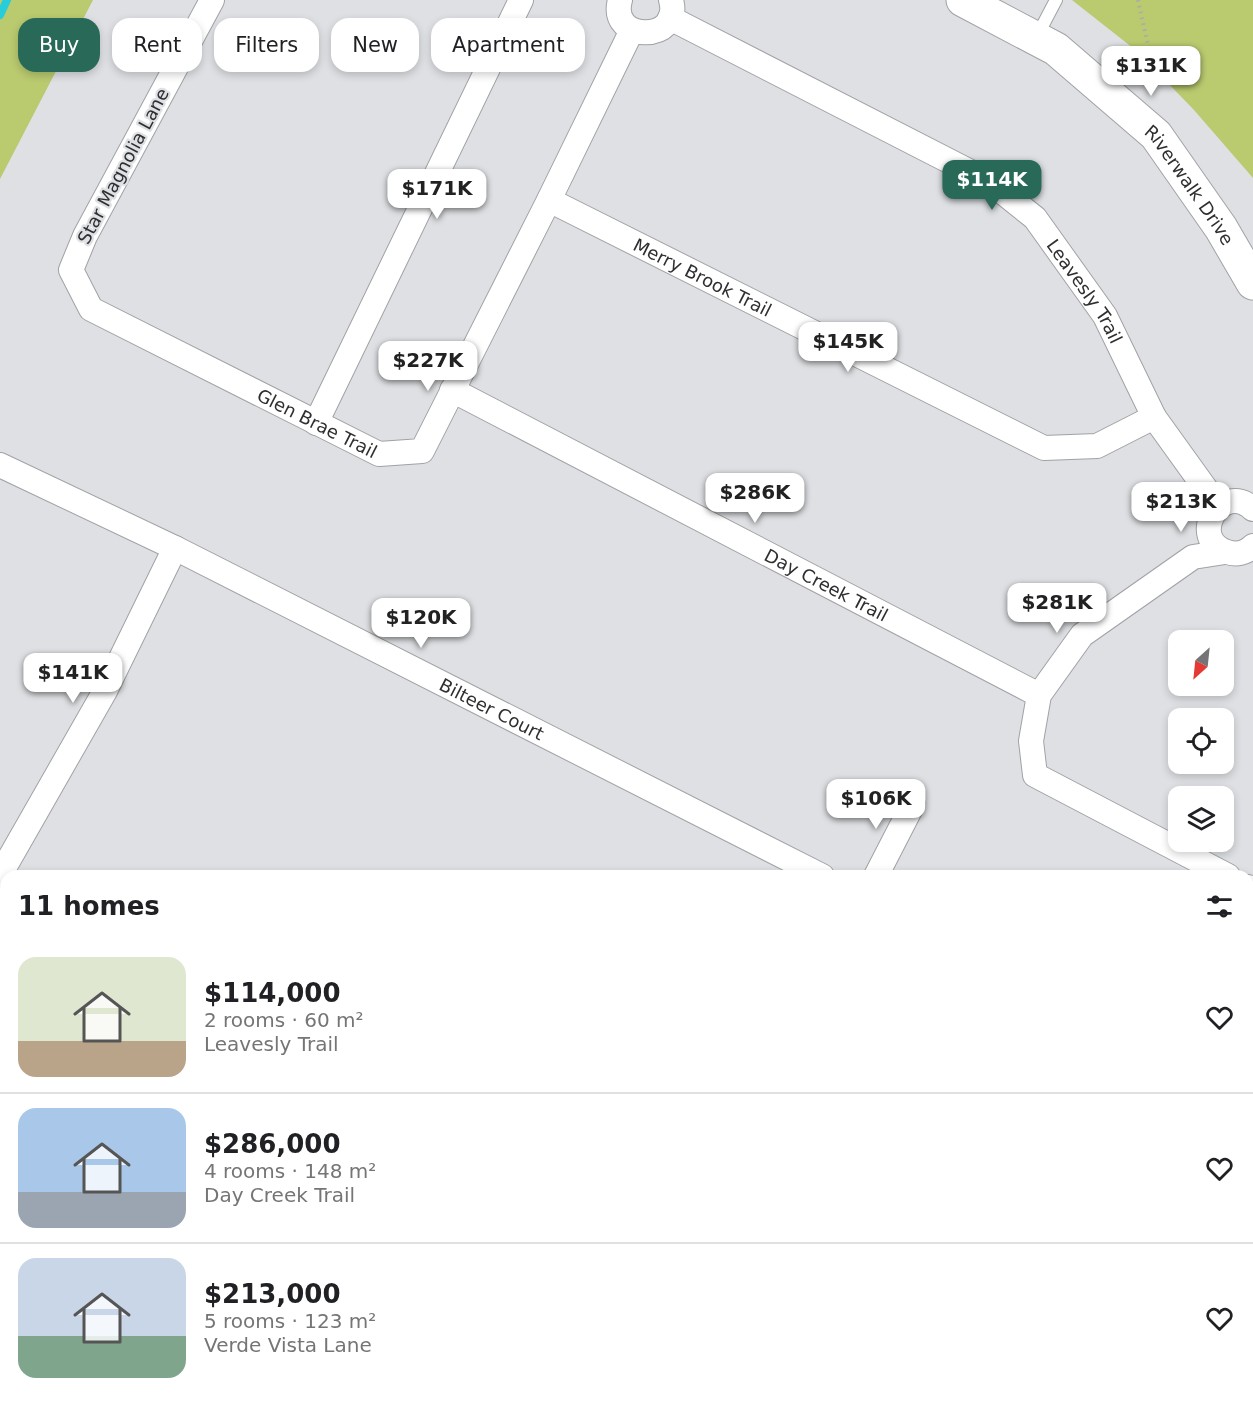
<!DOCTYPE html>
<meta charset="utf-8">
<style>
:root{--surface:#fff;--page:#f6f6f6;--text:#202124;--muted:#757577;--line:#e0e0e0;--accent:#286957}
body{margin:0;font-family:"DejaVu Sans",sans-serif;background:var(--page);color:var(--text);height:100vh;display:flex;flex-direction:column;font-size:22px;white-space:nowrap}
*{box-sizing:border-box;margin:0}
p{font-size:20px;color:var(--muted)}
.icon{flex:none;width:33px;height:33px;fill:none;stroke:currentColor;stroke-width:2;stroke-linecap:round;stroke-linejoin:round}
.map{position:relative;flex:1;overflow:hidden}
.sheet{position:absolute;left:0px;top:870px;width:1254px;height:536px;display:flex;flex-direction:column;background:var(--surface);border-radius:18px 18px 0 0;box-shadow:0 3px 9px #0003}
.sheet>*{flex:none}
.banner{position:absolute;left:18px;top:18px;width:600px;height:54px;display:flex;gap:12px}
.needle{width:39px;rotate:207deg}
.controls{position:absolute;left:1168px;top:630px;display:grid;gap:12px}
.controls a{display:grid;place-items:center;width:66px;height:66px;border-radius:12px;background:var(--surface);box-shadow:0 3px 9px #0003;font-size:30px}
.price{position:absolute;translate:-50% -51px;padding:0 14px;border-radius:12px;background:#fff;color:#222;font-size:20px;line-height:39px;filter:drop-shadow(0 2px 3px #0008)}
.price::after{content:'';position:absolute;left:50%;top:36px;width:18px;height:14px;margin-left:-9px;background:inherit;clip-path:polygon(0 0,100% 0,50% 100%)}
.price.active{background:var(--accent);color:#fff}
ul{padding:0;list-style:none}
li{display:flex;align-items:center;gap:18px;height:150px;padding:0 18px}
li+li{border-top:2px solid var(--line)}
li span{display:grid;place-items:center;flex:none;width:168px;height:120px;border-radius:18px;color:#555}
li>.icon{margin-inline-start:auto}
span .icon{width:72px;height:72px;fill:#fffc;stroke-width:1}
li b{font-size:26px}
h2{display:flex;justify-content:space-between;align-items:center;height:72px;padding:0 18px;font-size:26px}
.chip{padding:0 21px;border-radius:18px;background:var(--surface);box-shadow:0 3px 9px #0003;font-size:21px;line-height:54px}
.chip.active{background:var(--accent);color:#fff}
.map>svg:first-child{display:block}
.green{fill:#b9ca6f}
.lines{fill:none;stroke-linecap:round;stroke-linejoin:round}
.stream{stroke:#29cdd9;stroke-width:8}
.lane-casing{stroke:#a0a2a5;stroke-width:14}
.street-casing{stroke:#a0a2a5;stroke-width:26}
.secondary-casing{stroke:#a0a2a5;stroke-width:35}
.path{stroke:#a9abad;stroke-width:4;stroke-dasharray:1.5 4.5;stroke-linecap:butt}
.lane{stroke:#fff;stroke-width:12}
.street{stroke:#fff;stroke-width:24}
.secondary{stroke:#fff;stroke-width:33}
.labels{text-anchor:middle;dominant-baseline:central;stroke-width:4.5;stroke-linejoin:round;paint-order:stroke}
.street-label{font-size:18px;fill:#2e2f30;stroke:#dee0e3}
</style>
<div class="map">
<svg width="1253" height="1405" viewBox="0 0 1253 1405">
<rect width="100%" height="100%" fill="#dee0e3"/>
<g class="green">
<polygon points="0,0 93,0 0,179"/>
<polygon points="1072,0 1253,0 1253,178 1194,110 1138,52"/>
</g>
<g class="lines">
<polyline class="stream" points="0,15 7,0"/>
<defs>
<g id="lane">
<polyline points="1036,38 1056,0"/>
<polyline points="1248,1386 1253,1387"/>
<polyline points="1242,1400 1248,1405"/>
</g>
<g id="street">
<path id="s1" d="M212,0l-127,236 -14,34 20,39 288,145 43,-3 127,-251 83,-170"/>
<path d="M620,0c-12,43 63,43 51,0"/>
<path id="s2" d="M670,18l320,164 45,36 70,98 49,101 64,89"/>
<path id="s3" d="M549,200l495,248 53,-2 57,-29"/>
<path id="s4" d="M452,390l587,305"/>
<polyline points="316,423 521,0"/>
<path id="s5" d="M0,465l175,83 647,328"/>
<path d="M1253,509c-32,-29 -66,30 -26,43 9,3 19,1 26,-6"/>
<polyline points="1225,552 1193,557 1082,635 1039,695 1031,741 1035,775 1228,876"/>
<polyline points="0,875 105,691 175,548"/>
<polyline points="876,876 913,804"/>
<polyline points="1248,887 1253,889"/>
<polyline points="1248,1078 1253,1080"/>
<polyline points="0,1290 6,1279"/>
<polyline points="1248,1334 1253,1324"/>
<polyline points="0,1400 11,1405"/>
<polyline points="891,1400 893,1405"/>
<polyline points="613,1405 615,1400"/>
<polyline points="1212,1405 1215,1400"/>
</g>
<g id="secondary">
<path id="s6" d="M963,0l93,49 100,86 65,93 32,55"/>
<polyline points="0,1132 6,1135"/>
<polyline points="0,1184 6,1188"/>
<polyline points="419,1400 430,1405"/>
<polyline points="523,1400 534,1405"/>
</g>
</defs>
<use href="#lane" class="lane-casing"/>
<use href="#street" class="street-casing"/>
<use href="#secondary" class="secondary-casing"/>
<polyline class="path" points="1138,0 1150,54 1147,76"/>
<use href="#lane" class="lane"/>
<use href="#street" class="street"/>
<use href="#secondary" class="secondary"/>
</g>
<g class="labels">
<g class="street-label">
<text transform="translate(123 166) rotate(-62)">Star Magnolia Lane</text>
<text stroke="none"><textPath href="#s6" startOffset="297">Riverwalk Drive</textPath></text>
<text stroke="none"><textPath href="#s3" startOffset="172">Merry Brook Trail</textPath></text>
<text stroke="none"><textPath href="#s2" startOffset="506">Leavesly Trail</textPath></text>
<text stroke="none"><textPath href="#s1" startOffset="602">Glen Brae Trail</textPath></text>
<text stroke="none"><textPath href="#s4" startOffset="422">Day Creek Trail</textPath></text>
<text stroke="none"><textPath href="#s5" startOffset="549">Bilteer Court</textPath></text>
</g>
</g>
</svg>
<div class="controls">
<a><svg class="needle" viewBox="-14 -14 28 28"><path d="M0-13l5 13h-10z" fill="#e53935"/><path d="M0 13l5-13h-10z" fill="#757577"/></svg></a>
<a><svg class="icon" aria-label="locate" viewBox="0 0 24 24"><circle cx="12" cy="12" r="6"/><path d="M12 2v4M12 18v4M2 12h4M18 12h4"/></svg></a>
<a><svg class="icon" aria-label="layers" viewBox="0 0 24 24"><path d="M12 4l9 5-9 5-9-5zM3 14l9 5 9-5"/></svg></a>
</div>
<b class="price" style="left:1151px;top:97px">$131K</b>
<b class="price active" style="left:992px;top:211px">$114K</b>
<b class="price" style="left:437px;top:220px">$171K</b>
<b class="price" style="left:848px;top:373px">$145K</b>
<b class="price" style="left:428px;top:392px">$227K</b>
<b class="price" style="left:755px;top:524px">$286K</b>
<b class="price" style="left:1181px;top:533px">$213K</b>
<b class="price" style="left:1057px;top:634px">$281K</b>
<b class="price" style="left:421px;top:649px">$120K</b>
<b class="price" style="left:73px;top:704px">$141K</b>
<b class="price" style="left:876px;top:830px">$106K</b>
<div class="banner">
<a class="chip active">Buy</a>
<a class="chip">Rent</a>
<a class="chip">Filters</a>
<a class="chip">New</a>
<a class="chip">Apartment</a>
</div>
<section class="sheet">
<h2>11 homes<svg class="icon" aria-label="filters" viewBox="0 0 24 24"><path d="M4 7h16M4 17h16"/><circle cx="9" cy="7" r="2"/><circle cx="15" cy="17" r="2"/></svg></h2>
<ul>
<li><span style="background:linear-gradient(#dfe7d0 70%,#b9a48a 0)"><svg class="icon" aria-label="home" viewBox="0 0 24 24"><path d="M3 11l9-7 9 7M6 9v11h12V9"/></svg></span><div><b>$114,000</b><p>2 rooms · 60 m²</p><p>Leavesly Trail</p></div><svg class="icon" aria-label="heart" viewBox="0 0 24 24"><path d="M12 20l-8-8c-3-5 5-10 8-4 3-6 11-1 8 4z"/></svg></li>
<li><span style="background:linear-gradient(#a9c7e8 70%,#9aa5b1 0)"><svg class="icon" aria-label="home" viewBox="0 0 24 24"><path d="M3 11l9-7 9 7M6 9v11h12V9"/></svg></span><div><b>$286,000</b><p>4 rooms · 148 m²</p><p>Day Creek Trail</p></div><svg class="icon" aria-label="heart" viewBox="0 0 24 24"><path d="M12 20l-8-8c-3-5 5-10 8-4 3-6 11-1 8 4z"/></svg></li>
<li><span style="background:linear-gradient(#c9d6e8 65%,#7fa58c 0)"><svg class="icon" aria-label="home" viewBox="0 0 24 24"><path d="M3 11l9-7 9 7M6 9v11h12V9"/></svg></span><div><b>$213,000</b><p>5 rooms · 123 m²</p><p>Verde Vista Lane</p></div><svg class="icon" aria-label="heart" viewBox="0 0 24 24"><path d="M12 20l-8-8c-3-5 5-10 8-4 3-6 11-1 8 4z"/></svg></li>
</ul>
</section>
</div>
